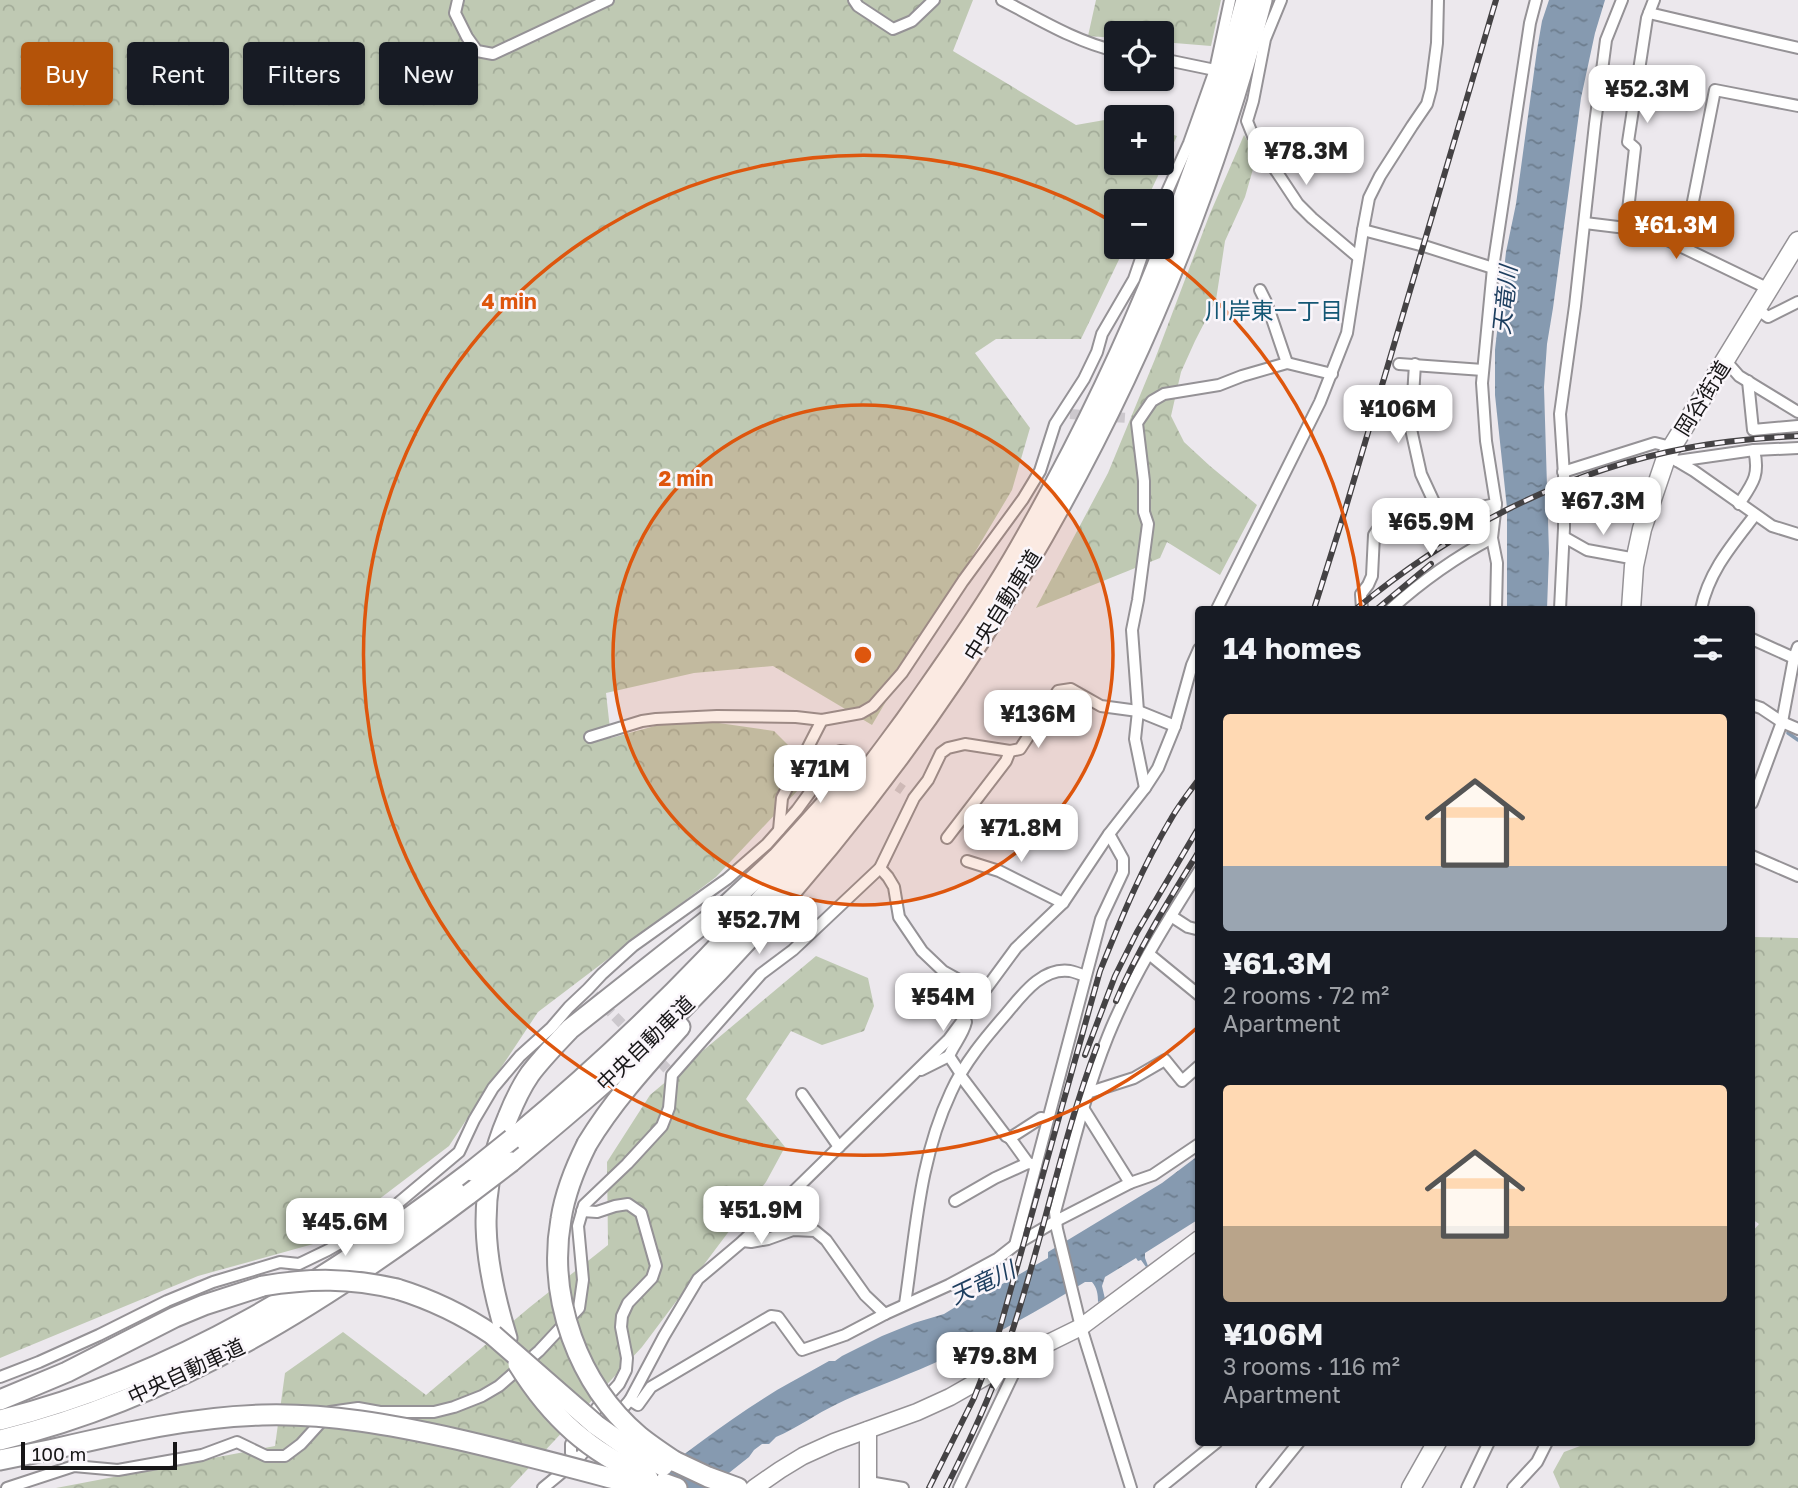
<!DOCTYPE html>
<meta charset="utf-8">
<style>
:root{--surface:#171b24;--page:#242831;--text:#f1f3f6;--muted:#9ea1a6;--accent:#b45309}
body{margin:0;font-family:"Golos Text","Noto Sans JP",sans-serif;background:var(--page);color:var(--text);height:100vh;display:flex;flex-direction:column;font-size:26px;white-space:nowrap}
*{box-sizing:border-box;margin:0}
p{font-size:23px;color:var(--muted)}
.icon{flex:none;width:38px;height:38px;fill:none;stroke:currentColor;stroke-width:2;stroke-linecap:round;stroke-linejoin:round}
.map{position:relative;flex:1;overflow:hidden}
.drawer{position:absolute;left:1195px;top:606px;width:560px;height:840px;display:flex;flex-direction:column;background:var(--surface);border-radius:7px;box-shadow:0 2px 5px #0004}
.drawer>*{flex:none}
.banner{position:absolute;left:21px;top:42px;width:665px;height:63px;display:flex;gap:14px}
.buttons{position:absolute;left:1104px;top:21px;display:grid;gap:14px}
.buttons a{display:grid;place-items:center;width:70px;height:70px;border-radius:7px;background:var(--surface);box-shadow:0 2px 5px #0004;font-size:35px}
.scale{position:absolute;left:21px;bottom:18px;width:156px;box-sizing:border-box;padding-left:7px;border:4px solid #171617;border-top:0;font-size:19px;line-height:24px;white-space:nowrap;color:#171617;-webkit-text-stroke:5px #faf6fb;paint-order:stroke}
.price{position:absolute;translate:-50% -60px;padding:0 16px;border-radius:14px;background:#fff;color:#222;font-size:23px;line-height:46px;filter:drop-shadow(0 2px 4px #0008)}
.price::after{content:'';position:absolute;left:50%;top:42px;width:21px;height:16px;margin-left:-10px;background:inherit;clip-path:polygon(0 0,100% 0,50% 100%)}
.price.current{background:var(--accent);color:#fff}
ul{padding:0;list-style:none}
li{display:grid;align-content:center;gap:14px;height:371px;padding:0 28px}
li span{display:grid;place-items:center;height:217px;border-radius:7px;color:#555}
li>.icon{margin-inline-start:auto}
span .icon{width:126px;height:126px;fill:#fffc;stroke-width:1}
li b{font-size:30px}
h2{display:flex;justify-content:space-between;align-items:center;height:84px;padding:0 28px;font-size:30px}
.tag{padding:0 24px;border-radius:7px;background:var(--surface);box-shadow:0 2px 5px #0004;font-size:24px;line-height:63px}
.tag.current{background:var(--accent);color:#fff}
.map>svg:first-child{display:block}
.forest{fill:url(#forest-crowns)}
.water{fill:url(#water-ripples)}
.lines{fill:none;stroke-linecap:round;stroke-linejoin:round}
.stream{stroke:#869ab0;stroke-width:3.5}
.street-tunnel{stroke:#ccc8cd;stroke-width:10;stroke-dasharray:10 5;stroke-linecap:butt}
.street-casing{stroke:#959296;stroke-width:14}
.secondary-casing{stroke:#959296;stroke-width:19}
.primary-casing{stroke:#959296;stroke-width:21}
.highway-casing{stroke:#959296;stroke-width:23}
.street{stroke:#fff;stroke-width:10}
.secondary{stroke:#fff;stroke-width:16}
.primary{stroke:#fff;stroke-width:18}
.highway{stroke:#fff;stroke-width:19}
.rail-casing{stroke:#444244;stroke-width:6}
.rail{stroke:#faf6fb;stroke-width:3.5;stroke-dasharray:10;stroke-linecap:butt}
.highway-bridge-casing{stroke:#959296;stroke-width:23;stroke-linecap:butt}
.highway-bridge{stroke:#fff;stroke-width:19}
.ring{fill:none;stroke:#de560d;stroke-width:3.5}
.labels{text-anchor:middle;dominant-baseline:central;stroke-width:5;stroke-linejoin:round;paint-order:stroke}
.street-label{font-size:21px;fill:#171617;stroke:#faf6fb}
.water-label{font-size:23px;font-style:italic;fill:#1d3e5f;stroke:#faf6fb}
.neighbourhood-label{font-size:23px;fill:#145774;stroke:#faf6fb}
.centre{fill:#de560d;stroke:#faf6fb;stroke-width:3.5}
.ring-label{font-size:21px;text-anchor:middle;font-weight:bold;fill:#de560d;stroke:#faf6fb;stroke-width:5;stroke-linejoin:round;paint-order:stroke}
</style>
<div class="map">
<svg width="1798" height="1488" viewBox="0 0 1798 1488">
<defs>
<pattern id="forest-crowns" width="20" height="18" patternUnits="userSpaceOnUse" patternTransform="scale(1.75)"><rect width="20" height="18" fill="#bfc9b3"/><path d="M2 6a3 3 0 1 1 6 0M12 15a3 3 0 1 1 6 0" fill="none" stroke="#a3ac99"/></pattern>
<pattern id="water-ripples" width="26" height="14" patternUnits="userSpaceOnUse" patternTransform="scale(1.75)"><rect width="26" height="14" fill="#869ab0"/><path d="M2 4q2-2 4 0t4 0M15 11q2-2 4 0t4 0" fill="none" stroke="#6d7d8e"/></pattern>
</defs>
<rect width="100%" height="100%" fill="#ece8ed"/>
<g class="forest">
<polygon points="0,0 973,0 953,51 1076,125 1116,118 1116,163 1162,163 1162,131 1177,136 1146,201 1116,201 1116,247 1125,247 1081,339 996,339 975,353 1030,428 1012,490 872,725 773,666 694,673 606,693 611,738 684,718 774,731 815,772 716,877 538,1012 449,1146 324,1241 198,1276 0,1358"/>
<polygon points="1096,0 1221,0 1211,46 1162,42 1162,33 1116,33 1116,38 1088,36"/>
<polygon points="1244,135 1257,155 1245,197 1225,241 1216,300 1195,341 1181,372 1171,416 1184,442 1210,466 1257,505 1220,575 1167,542 1160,558 1036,608 1108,473 1155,359 1209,216"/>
<polygon points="1752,937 1798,938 1798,1488 1560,1488 1553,1472 1564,1452 1591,1442 1752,1442 1752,1232 1759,1224 1752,1219"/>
<polygon points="816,956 868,978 874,1006 864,1031 822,1045 791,1031 746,1099 785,1147 766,1182 642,1347 510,1488 56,1488 275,1446 285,1373 343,1332 426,1395 530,1307 608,1245 607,1162 650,1095"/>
</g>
<g class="water">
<polygon points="1549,0 1605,0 1595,33 1581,98 1553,308 1547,344 1544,387 1549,553 1547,609 1507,609 1507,508 1495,395 1495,350 1506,252 1516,204 1537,50 1542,21"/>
<path d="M1199,1155v64l-54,34v5l3,8 -2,1 -5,-7 -3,1 -2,-3 -31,19 -3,9 3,13 -7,3c0,-8 -1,-14 -6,-20h-7c-57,35 -117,68 -179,93 -23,10 -47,18 -69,29 -21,10 -40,24 -61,33l-7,7h-7l-8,6 -5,7 -39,31h-68c42,-35 88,-69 135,-98 17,-10 35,-19 52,-29h6l7,-5 40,-20 32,-13 30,-9 26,-16 8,-2 19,-9 51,-29v-6l114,-69z"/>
</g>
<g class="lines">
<polyline class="stream" points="1788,733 1798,740"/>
<g class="street-tunnel">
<polyline points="1070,414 1127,418"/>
<polyline points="848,752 903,790"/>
<polyline points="594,995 633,1035"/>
<polyline points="652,1053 667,1069"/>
</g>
<defs>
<g id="street">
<polyline points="458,0 455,13 467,37 477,51 493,54 608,0"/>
<polyline points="854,0 858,6 893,29 912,21 934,0"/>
<path d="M1002,0c37,19 74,42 114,51"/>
<polyline points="1281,0 1265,39 1253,101 1247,121 1253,136 1298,204 1312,218 1358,257"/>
<polyline points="1649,13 1798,48"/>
<polyline points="1162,59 1215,70"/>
<polyline points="1162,203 1189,143 1215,70 1230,0"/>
<polyline points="1585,223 1626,228 1655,234 1769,289"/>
<polyline points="1626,228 1635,148 1628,142 1647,18 1654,0"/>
<polyline points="1363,230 1424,246 1493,268"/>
<polyline points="1684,247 1715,90 1798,106"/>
<polyline points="1260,290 1267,304 1287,363"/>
<polyline points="1757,309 1768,317 1798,302"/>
<polyline points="1725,360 1739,376 1798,412"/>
<polyline points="1399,364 1483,370"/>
<polyline points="1415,364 1411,429 1421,474 1440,515"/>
<polyline points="1748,381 1753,430 1798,426"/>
<polyline points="1754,450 1798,448"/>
<polyline points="1667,455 1694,471 1772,526 1798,534"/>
<path d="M1677,461l77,-11c6,25 -1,33 -15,54"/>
<polyline points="1563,472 1655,443 1671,447"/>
<polyline points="1386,520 1429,517 1496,504"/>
<polyline points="1564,537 1587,550 1636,559"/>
<polyline points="1217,609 1320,402 1347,333 1363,230 1369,198 1380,176 1412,126 1427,104 1431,89 1437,43 1438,0"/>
<polyline points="1362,609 1361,594 1368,585 1372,576 1374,535 1378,529 1393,520"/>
<path d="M1391,609c30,-27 65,-52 101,-71"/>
<polyline points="1496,609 1497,563 1492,538 1496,504 1486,441 1482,383 1493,268 1530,23 1536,0"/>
<polyline points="1560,609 1564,528 1564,475 1560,414 1575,306 1595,124 1606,40 1622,0"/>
<path d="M1701,609c8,-38 31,-64 54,-94"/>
<polyline points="1752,639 1794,658"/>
<polyline points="1752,705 1761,708 1782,722 1798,729"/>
<polyline points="590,737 642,721 656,719 717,716 796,717 822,720 861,713 873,706 902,673 963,581 1023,499 1040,471 1055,424 1084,379 1097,352 1102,334 1134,279 1145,247"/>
<polyline points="1145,788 1135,739 1138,711 1132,630 1138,600 1148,524 1144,512 1144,481 1137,423 1152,401 1164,394 1219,385 1242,376 1287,363 1332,374"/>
<polyline points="1752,803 1782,722 1794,658 1798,647"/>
<polyline points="779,830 782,798 822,720"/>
<polyline points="947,838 1006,761 1010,751 1020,749 1058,691 1071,689 1101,706 1138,711 1175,726"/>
<polyline points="1752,856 1798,876"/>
<polyline points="967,861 999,871 1063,903"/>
<polyline points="880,868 888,877 894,887 899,917 922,951 943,971 961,981 979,998"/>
<polyline points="1171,916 1188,927 1196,929"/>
<polyline points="1149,954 1199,995"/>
<path d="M949,1056c5,-12 14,-21 17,-34"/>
<polyline points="921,1070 949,1056 961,1074"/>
<polyline points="960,1075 1006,1136 1010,1138"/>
<polyline points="1087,1093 1134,1078 1165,1060 1182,1081 1199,1066"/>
<polyline points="802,1094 839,1147"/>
<polyline points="1083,1108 1130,1183"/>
<polyline points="1036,1165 1028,1163 1010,1138 1041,1118 1048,1119"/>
<polyline points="955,1201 995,1178 1028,1163"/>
<polyline points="743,1241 751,1242 768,1239 793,1230 815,1231 826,1240 865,1295 885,1314 949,1285 997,1259 1015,1245 1056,1221 1130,1183 1153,1175 1199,1144"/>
<polyline points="1015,1245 1101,919 1123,872 1123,859 1109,834"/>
<path d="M905,1304c11,-73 14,-144 46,-212 13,-29 35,-55 55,-78 16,-19 36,-47 64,-43 5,1 10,3 15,5"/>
<polyline points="0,1377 39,1362 99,1335 167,1301 213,1282 280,1262 299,1264 328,1250 372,1225 459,1152 474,1120 493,1088 520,1056 551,1028 569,1007 588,989 602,974 633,946 727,879 767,844 797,810 840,751 848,752"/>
<polyline points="630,1400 638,1405 651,1387 771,1316 778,1317 802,1350 845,1335 885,1314"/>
<polyline points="616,1416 630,1400 664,1336 698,1279 743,1241 949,1039 1016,948 1063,903 1109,834 1145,788 1158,768 1175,726 1192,665 1199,649"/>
<polyline points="577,1460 571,1453 571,1444 597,1408 619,1384 626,1370 627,1358 621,1327 622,1316 628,1303 652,1278 656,1266 641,1213 628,1204 615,1206 597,1212 582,1211"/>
<polyline points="869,1482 903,1488"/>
<polyline points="7,1488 74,1466 118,1470 202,1455 237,1442 266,1456 285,1456 301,1444 330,1412 358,1408 380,1412 434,1412 454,1407 482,1396 499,1386 539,1351 579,1308 583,1280 578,1226 584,1205 627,1164 662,1126 669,1108 672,1075 761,974 793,950 880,868 914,798 928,780 941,753 948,748 965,744 1010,751"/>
<polyline points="543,1488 577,1460 593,1441"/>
<polyline points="959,1488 1021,1358"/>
<path d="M1131,1488l-50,-161 -24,-98 -2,-17c16,-59 30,-119 53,-176 23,-57 58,-113 91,-165"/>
<polyline points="1160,1488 1217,1442"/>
<polyline points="1262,1488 1299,1442"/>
<polyline points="1467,1488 1489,1442"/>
<polyline points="1513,1488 1537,1462 1547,1442"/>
</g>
<g id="secondary">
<polyline points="868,1430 868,1488"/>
<polyline points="754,1488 780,1470 803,1456 834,1442 917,1412 950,1397 1022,1356 1081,1327 1199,1239"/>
</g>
<g id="primary">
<polyline points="1631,609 1634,566 1642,529 1667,455 1798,241"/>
<polyline points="1411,1488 1437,1442"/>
</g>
<g id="highway">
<path d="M512,1139c164,-136 308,-292 428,-468 28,-40 55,-80 79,-122 99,-172 176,-357 227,-549"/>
<path d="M587,1144c26,-43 60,-80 93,-117"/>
<path d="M511,1162c43,-36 87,-72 128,-111 301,-287 518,-648 623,-1051"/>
<path d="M397,1289c36,11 65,25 96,46"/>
<path d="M507,1338c-24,-78 -32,-144 1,-221 6,-15 13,-30 22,-43 12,-16 26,-30 40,-45l158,-125 49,-46 56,-62"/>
<polyline points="0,1400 67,1372 175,1317 204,1305 263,1286"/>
<path d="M0,1420c176,-44 329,-140 472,-249"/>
<path d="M0,1440c175,-42 327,-139 469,-246"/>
<polyline points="0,1460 54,1449"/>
<polyline points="674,1461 708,1477 738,1488"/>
<polyline points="649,1478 677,1488"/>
</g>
</defs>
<use href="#street" class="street-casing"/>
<use href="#secondary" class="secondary-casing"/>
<use href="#primary" class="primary-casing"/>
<use href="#highway" class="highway-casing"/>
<use href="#street" class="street"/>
<use href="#secondary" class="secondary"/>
<use href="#primary" class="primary"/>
<use href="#highway" class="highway"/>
<defs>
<g id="rail">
<polyline points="1314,609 1343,517 1496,0"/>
<path d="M1356,609c95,-79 209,-138 331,-161 37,-7 74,-10 111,-12"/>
<polyline points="1377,609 1431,564"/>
<path d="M1116,1001c22,-52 53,-101 83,-150"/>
<polyline points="1085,1055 1115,976 1137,932 1199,827"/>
<path d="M929,1488l45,-90 22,-56 104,-371c21,-52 42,-104 71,-152 8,-14 18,-27 28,-40"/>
<path d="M946,1488c23,-46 45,-92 61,-141 34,-99 53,-203 90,-301"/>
</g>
</defs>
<use href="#rail" class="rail-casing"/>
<use href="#rail" class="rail"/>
<defs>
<g id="highway-bridge">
<path d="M587,1144c-12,24 -22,49 -26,75 -14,79 17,165 78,217 11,9 23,17 35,25"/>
<polyline points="472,1171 512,1139"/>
<polyline points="469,1194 511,1162"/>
<path d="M263,1286c48,-8 87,-8 134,3"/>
<polyline points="493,1335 596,1425 630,1449 663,1466"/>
<path d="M518,1364c34,55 71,87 130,114"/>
<path d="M54,1449c69,-16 137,-32 208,-34 66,-2 131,10 194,24 62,14 124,31 185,47"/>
</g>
</defs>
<use href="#highway-bridge" class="highway-bridge-casing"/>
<use href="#highway-bridge" class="highway-bridge"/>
</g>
<circle cx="863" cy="655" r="250" fill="#de560d" fill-opacity=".12"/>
<g class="ring">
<circle cx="863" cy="655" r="250"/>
<path d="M1198 1027A500 500 0 1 1 1113 222M1153 248A500 500 0 0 1 1361 607"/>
</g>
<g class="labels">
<g class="street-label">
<text transform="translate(1702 398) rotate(-58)">岡谷街道</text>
<text transform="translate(1002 605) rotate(-58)">中央自動車道</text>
<text transform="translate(645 1043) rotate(-44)">中央自動車道</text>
<text transform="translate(186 1371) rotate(-25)">中央自動車道</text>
</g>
<g class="water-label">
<text transform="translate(1504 300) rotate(-84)">天竜川</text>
<text transform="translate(982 1282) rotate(-25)">天竜川</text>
</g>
<g class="neighbourhood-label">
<text x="1274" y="310">川岸東一丁目</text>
</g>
</g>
<circle cx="863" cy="655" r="10" class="centre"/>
<g class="ring-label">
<text x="509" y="309">4 min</text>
<text x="686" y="486">2 min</text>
</g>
</svg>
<div class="buttons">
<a><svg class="icon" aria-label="locate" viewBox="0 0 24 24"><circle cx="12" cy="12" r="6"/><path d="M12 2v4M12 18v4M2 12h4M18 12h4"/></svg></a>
<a>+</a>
<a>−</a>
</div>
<div class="scale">100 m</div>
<b class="price" style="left:1647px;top:125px">¥52.3M</b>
<b class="price" style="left:1306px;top:187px">¥78.3M</b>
<b class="price current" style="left:1676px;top:261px">¥61.3M</b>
<b class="price" style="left:1398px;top:445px">¥106M</b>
<b class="price" style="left:1603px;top:537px">¥67.3M</b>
<b class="price" style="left:1431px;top:558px">¥65.9M</b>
<b class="price" style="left:1038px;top:750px">¥136M</b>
<b class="price" style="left:820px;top:805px">¥71M</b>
<b class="price" style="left:1021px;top:864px">¥71.8M</b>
<b class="price" style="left:759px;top:956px">¥52.7M</b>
<b class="price" style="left:943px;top:1033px">¥54M</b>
<b class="price" style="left:761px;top:1246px">¥51.9M</b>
<b class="price" style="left:345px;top:1258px">¥45.6M</b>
<b class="price" style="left:995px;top:1392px">¥79.8M</b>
<div class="banner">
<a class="tag current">Buy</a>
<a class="tag">Rent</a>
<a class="tag">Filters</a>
<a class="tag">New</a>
</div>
<section class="drawer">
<h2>14 homes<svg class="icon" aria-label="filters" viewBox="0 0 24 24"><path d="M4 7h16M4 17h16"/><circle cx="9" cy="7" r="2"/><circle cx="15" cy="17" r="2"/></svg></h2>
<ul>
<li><span style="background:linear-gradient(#ffd9b3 70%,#9aa5b1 0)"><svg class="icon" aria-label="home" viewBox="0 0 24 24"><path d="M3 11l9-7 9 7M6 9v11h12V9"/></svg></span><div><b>¥61.3M</b><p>2 rooms · 72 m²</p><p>Apartment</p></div></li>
<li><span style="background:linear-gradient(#ffd9b3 65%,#b9a48a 0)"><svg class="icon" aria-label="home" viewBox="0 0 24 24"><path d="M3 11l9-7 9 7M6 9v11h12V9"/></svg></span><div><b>¥106M</b><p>3 rooms · 116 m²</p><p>Apartment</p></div></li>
</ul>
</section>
</div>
